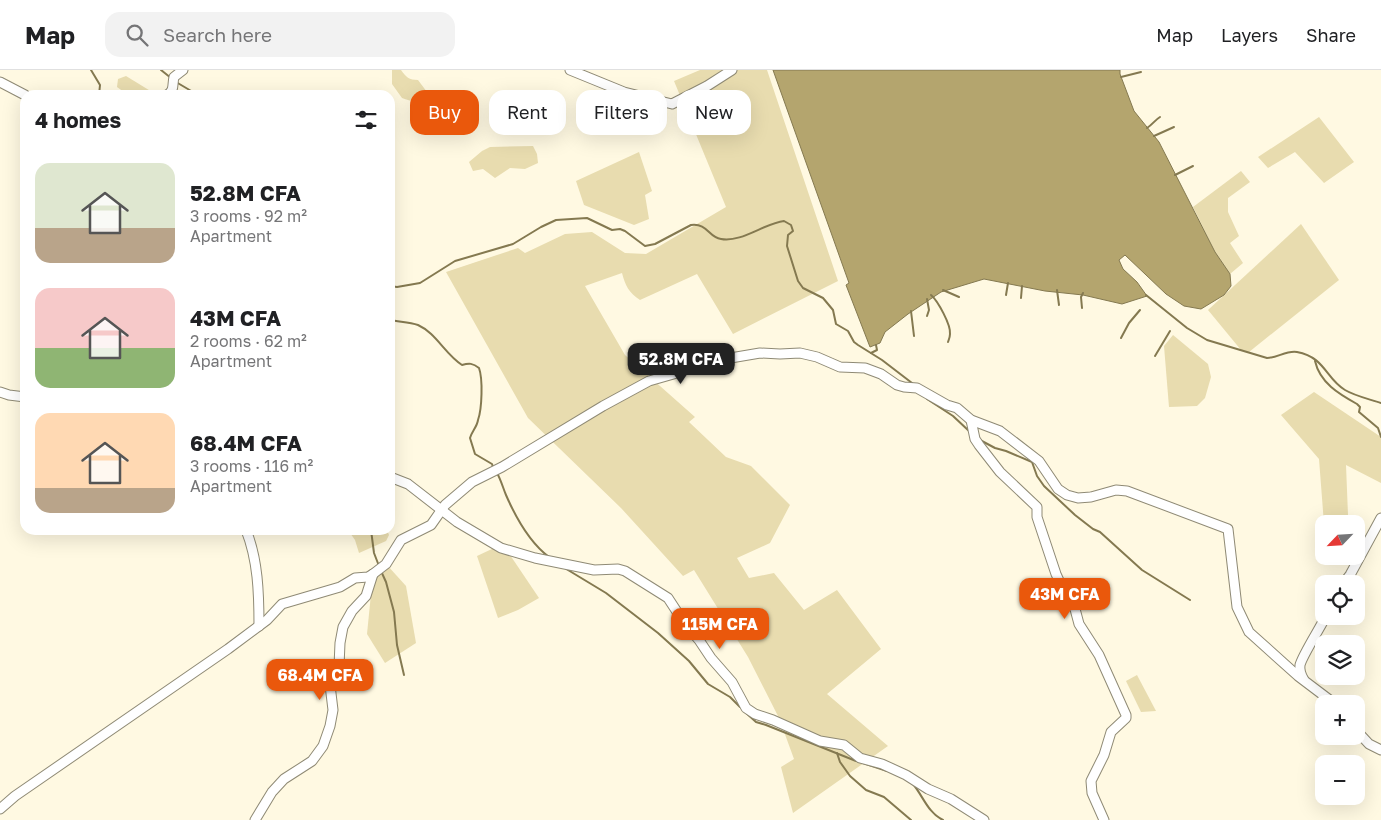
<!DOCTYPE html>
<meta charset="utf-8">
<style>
:root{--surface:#fff;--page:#f2f2f2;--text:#202124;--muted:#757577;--line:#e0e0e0;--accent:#ea580c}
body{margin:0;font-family:"Golos Text",sans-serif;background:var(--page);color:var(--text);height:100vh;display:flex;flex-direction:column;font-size:19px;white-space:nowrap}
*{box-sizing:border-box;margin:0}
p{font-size:16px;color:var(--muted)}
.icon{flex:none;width:28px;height:28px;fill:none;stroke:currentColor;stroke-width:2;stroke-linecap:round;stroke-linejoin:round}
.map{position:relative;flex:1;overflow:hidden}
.panel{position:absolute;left:20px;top:20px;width:375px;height:445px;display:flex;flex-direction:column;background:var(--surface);border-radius:15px;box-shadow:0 5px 20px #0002}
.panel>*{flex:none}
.banner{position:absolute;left:410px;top:20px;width:475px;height:45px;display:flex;gap:10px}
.needle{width:32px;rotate:245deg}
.buttons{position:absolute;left:1315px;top:445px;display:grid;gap:10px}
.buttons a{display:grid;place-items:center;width:50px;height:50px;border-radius:10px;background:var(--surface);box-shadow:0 5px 20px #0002;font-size:25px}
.price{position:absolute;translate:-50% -42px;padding:0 11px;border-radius:10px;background:var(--accent);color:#fff;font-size:16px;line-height:32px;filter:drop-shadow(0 1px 2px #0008)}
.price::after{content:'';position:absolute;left:50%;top:30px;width:15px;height:11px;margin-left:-8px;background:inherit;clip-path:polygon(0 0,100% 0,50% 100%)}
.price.on{background:#222;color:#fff}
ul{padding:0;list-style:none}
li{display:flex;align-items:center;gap:15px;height:125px;padding:0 15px}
li span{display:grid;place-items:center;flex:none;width:140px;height:100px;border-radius:15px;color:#555}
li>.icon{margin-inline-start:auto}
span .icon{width:60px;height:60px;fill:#fffc;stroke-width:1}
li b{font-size:21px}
h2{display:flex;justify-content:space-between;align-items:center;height:60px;padding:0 15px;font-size:21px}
.pill{padding:0 18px;border-radius:15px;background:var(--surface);box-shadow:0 5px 20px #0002;font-size:18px;line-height:45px}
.pill.on{background:var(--accent);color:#fff}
header{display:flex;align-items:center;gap:30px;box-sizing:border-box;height:70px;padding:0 25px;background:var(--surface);border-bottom:1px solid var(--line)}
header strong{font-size:24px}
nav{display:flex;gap:28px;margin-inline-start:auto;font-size:18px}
.search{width:350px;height:45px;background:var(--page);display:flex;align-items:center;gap:12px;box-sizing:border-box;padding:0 18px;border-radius:15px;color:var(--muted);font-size:19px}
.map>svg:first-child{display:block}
.green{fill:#e8dcaf}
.water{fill:#b4a56e;stroke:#847950}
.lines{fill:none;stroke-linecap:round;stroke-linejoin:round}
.stream{stroke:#847950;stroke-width:2}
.minor-casing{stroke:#8f8a75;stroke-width:11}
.minor{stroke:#fff;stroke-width:9}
</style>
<header>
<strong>Map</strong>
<div class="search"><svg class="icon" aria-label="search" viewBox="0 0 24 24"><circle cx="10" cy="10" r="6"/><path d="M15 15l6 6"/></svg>Search here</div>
<nav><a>Map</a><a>Layers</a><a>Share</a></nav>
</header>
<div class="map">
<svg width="1381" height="750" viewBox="0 0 1381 750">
<rect width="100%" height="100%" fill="#fff9e2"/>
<g class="green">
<path d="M392,0h9c5,7 8,10 17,10l9,12v4c-7,7 -15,6 -25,2l-10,-14z"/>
<path d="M700,0h67l71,211 -105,53 -36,-60 -57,26c-11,-7 -15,-15 -18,-27l-37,13 40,69 70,62 -6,5 37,35 25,9 39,39 -20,38 -33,15 12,20 25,-5 30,37 33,-20 44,59 -54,45 61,52 -95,67 -12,-46 13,-8 -15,-41 -31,-61 -54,-87 -11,6 -62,-68 -93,-90 -82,-146 72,-24 7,5 40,-19 27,-2 33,21 21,1 80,-47 -52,-126z"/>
<polygon points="126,6 157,25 128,25 117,17 118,9"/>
<polygon points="1319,47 1354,92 1324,113 1295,82 1268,98 1258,87"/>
<polygon points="533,76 537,84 538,93 525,99 510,98 495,108 483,99 473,101 469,92 482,81 490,77"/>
<polygon points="639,82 652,121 645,125 649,149 634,155 584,135 576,111"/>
<polygon points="1241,101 1250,112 1228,128 1228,142 1239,166 1230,173 1243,193 1230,204 1215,182 1193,137"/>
<polygon points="1301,154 1339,210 1249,282 1241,280 1208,240"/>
<polygon points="1173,265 1208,294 1211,307 1205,328 1197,336 1169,337 1164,276"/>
<polygon points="1314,322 1381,367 1381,413 1346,395 1348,445 1334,454 1324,454 1319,389 1281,345"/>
<polygon points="348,460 387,460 389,465 386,471 359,483 355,470"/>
<polygon points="494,478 506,479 539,528 518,540 498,548 477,486"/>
<polygon points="387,495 406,516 416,573 385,593 367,564 373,504"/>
<polygon points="1137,605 1156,641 1141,642 1126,611"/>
</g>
<polygon class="water" points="773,0 1120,0 1120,4 1134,41 1159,72 1215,182 1230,204 1231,216 1224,225 1201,239 1184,236 1166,224 1125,185 1119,190 1123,199 1137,212 1147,226 1122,234 1083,225 1045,221 984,209 941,222 908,244 885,262 880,273 870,277 846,215 849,213"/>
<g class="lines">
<g class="stream">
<polyline points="91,0 100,15 99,25"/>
<polyline points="161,0 171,8"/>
<polyline points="1121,7 1141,2"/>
<polyline points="176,12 198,25"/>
<path d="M1147,58c6,-4 8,-8 13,-11"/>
<polyline points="1154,66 1174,57"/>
<polyline points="1175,105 1193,96"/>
<path d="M390,216l7,1 23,-4 35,-22 58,-17 28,-17 15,-7 31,-2 25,12 8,-1 5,2 20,15 10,-2 36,-19c17,-2 17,12 30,14 20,4 44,-16 63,-18l7,4 2,6 -5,4 -1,11 11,35 5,7 20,10 10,12 3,14 12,7 6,11 4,3 24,15 30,23"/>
<polyline points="943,220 959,227"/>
<polyline points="1057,220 1059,235"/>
<path d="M931,225c7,6 20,30 19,39 0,3 -1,5 -2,8"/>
<polyline points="1006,225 1008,213"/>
<path d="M1146,225l41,33 20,12 60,18c10,0 20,-8 30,-6 28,5 29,27 48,38 10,6 24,9 36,13"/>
<polyline points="1021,228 1022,216"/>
<polyline points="1082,238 1081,227 1083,223"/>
<polyline points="911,241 914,266"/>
<polyline points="927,246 929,240 927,229"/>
<path d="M390,250c9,2 19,2 28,5 18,8 27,29 44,40 7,-2 11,-2 17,3 4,11 3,41 -1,52 -1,7 -6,11 -8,18l5,16 17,10 1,3"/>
<polyline points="1121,268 1129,253 1140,240"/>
<polyline points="871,283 877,280 876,275"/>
<polyline points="1155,286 1170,261"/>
<path d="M1315,291c5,22 24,33 42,43l3,3 -1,5 19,16 3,9"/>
<polyline points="927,329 953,346 969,361"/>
<polyline points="980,370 995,378 1006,381 1032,392 1037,406 1044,416 1075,445 1093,459 1100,462 1142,500 1190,530"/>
<path d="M497,403c4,7 6,15 9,22 10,23 23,47 43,62"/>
<polyline points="371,460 374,483 379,496"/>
<polyline points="563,497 606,523 658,563 689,591 708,614 730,627 740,637"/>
<polyline points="381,501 386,512 394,542 397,575 404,605"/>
<polyline points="745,642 756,652 766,655 856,691"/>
<polyline points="837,683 840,692 850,706 866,720 884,727 911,750"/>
<polyline points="863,693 887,701"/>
<path d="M913,714c10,12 15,29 30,36"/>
</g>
<defs>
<g id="minor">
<polyline points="570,0 624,22 672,34 707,16 732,0"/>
<polyline points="0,12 25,25"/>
<path d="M167,25c8,-5 5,-10 7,-18l9,-7"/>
<polyline points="0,322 9,325 25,327"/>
<polyline points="971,350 975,369 979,375 1000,402 1037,437 1037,447 1056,504 1067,528 1075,539 1079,554 1099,585 1126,645 1126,648 1111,662 1104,685 1091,711 1092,723 1104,750"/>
<polyline points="390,407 408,414 457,452 501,478 535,488 594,500 618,499 625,501 668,528 683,551 699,570 711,588 732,612 746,638 755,644 773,650 820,671 844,675 860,688 882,694 906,705 928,719 951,729 984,750"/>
<path d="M246,460c12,30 13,63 13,96"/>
<polyline points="1343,514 1350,505 1381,448"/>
<path d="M1304,610c-3,-5 -5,-9 -4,-15 2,-9 20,-37 26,-49"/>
<polyline points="1356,660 1369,674 1381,680"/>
<polyline points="0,739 15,726 228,579 267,550 282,534 340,517 355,508 368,507 373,504 386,494 401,470 431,455 445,435 472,412 502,397 603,336 649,311 677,303 701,293 760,283 780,284 800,283 817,287 840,297 865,298 881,304 897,315 904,317 917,318 947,335 957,338 971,350 1000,361 1039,391 1058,419 1067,425 1078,428 1091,427 1116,420 1127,421 1228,459 1237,537 1249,562 1298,606 1335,634"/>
<polyline points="255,750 272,722 284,709 312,691 323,676 330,656 333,640 330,615 337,603 339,596 340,573 343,557 352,541 366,526 373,504"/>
</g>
</defs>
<use href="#minor" class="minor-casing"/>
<use href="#minor" class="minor"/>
</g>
</svg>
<div class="buttons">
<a><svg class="needle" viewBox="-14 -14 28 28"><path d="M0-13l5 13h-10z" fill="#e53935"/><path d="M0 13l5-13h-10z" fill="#757577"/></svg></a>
<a><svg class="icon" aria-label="locate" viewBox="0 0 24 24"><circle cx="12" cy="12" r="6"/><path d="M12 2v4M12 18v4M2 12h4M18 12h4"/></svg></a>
<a><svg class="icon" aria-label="layers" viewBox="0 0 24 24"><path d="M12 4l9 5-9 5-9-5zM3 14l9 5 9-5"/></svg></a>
<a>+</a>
<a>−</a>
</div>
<b class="price on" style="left:681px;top:315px">52.8M CFA</b>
<b class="price" style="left:1065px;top:550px">43M CFA</b>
<b class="price" style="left:720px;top:580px">115M CFA</b>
<b class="price" style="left:320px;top:631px">68.4M CFA</b>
<div class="banner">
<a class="pill on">Buy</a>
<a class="pill">Rent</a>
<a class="pill">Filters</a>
<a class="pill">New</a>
</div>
<section class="panel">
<h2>4 homes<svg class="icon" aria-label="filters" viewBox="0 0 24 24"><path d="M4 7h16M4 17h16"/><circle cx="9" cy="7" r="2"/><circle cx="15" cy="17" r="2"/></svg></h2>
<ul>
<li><span style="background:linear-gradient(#dfe7d0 65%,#b9a48a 0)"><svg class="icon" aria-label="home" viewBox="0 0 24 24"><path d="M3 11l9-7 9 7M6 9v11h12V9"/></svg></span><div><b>52.8M CFA</b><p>3 rooms · 92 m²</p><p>Apartment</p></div></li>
<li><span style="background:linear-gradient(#f6c9c9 60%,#8fb573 0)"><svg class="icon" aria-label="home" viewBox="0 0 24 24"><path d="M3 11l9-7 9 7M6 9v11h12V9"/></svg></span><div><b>43M CFA</b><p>2 rooms · 62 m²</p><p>Apartment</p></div></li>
<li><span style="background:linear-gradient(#ffd9b3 75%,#b9a48a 0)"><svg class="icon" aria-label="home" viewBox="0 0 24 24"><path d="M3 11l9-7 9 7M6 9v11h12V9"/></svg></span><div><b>68.4M CFA</b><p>3 rooms · 116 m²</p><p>Apartment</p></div></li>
</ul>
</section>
</div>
